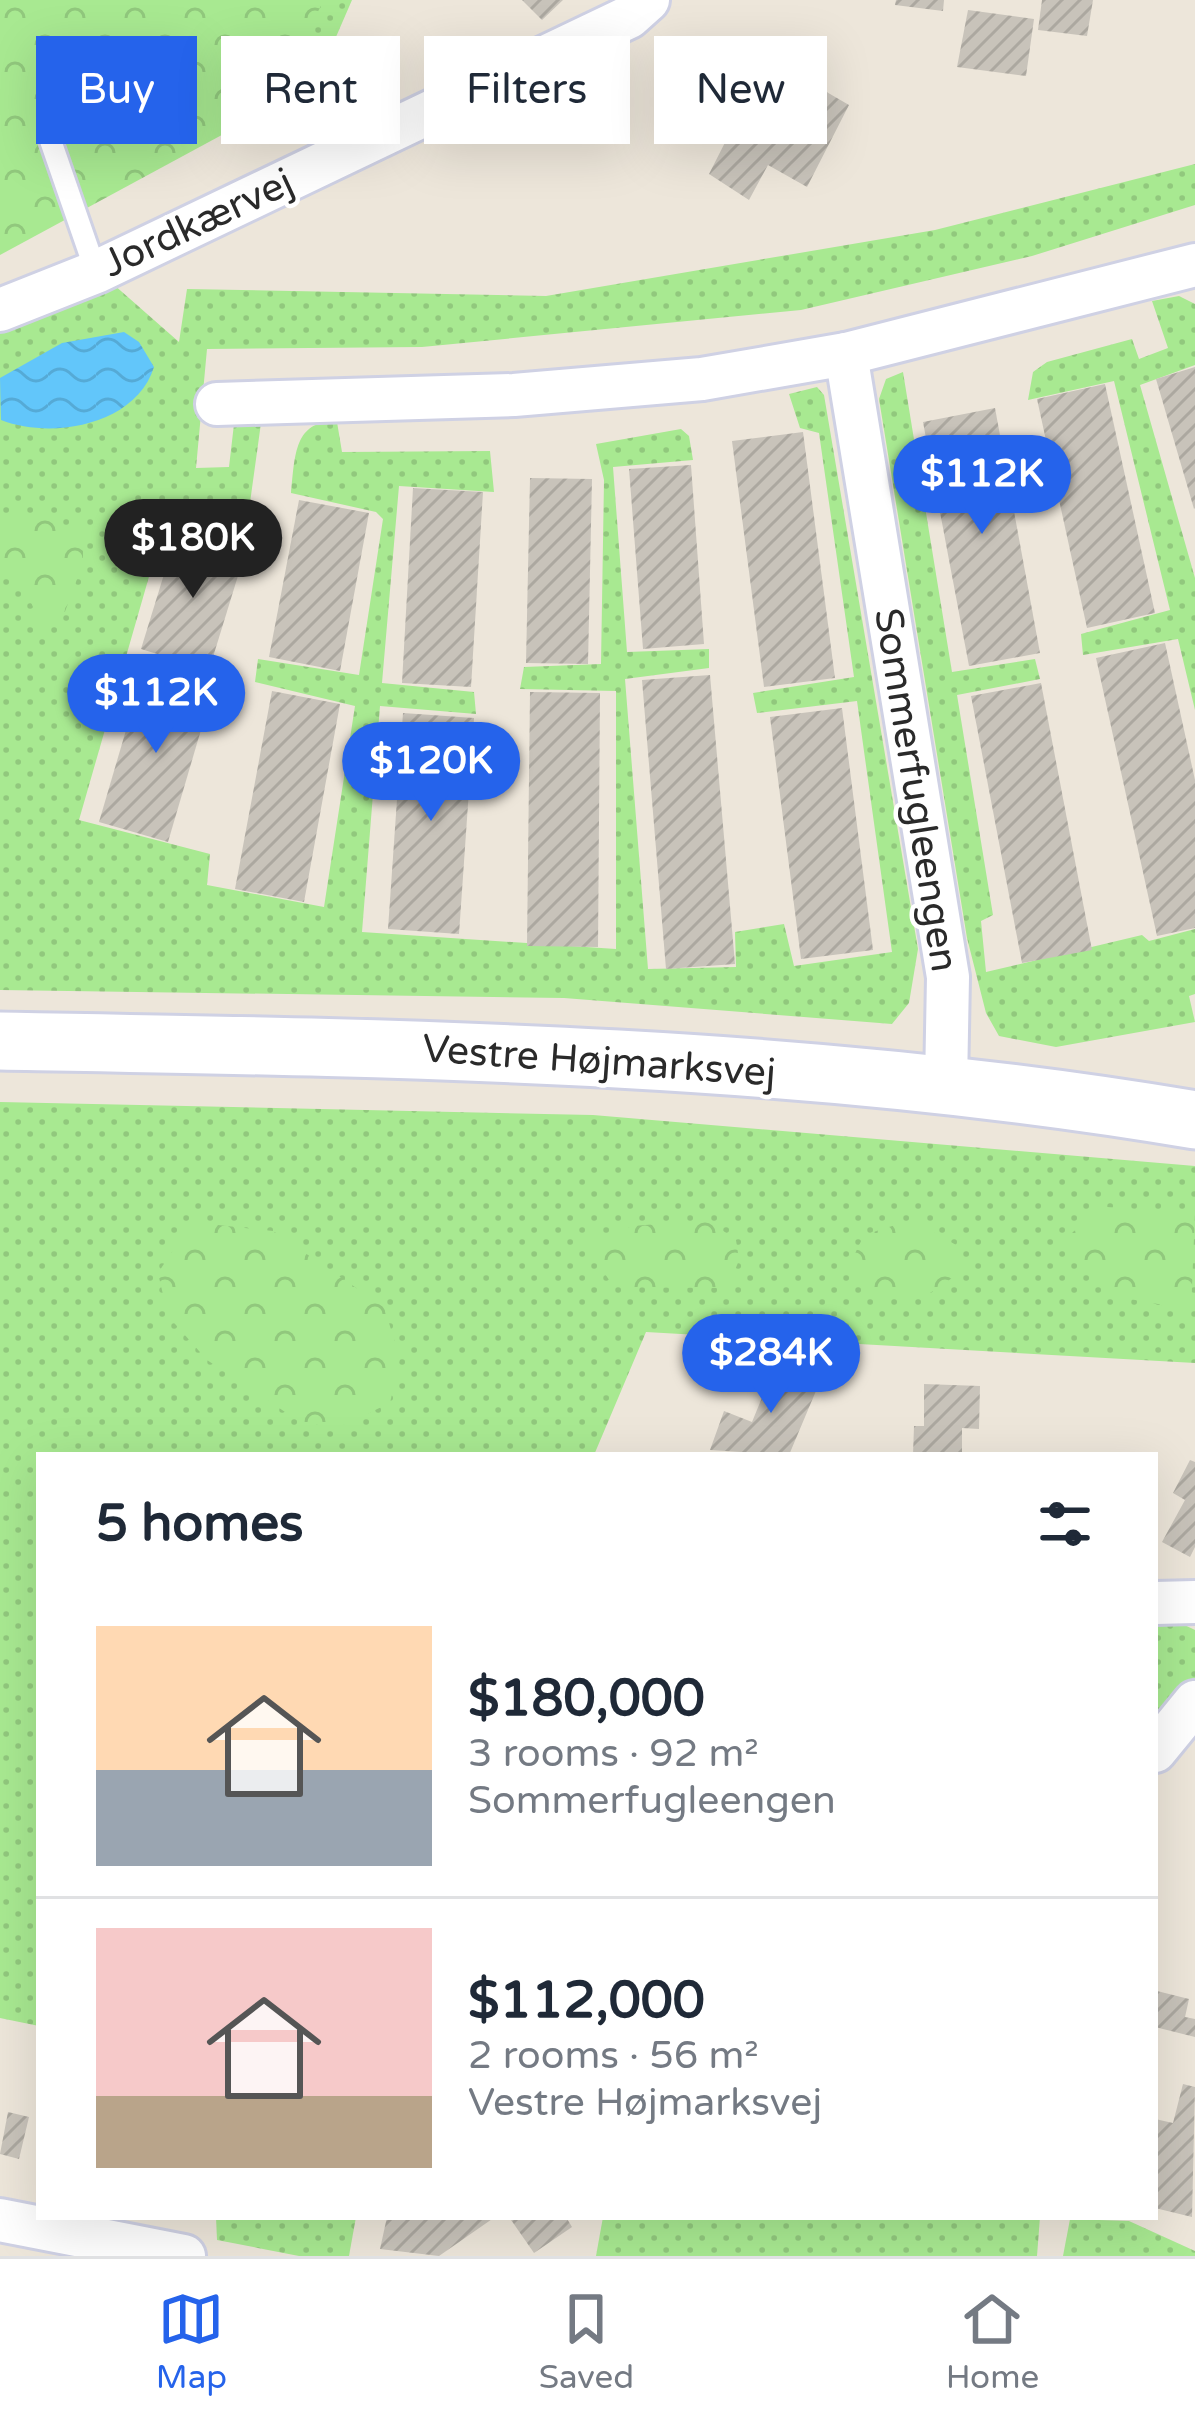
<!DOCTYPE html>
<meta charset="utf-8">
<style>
:root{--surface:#fff;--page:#f6f6f7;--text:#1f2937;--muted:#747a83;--line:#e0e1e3;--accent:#2563eb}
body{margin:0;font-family:"Varela Round",sans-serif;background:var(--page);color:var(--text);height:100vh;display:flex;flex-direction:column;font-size:45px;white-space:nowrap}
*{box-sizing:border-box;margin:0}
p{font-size:39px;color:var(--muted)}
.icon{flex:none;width:66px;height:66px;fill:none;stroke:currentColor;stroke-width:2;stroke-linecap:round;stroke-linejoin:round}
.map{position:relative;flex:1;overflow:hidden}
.sheet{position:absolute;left:36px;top:1452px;width:1122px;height:768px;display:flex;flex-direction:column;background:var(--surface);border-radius:0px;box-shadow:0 12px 48px #0002}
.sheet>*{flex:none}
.hud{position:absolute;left:36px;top:36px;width:1125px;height:108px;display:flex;gap:24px}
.price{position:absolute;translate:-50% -102px;padding:0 27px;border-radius:42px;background:var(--accent);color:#fff;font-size:39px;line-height:78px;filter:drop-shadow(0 3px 6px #0008)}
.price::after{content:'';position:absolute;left:50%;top:72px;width:36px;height:27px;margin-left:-18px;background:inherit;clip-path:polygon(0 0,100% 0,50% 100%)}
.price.selected{background:#222;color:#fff}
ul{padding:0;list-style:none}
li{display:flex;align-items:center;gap:36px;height:300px;padding:0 60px}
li+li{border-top:3px solid var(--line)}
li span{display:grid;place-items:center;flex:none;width:336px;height:240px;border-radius:0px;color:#555}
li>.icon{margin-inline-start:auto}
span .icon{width:144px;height:144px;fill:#fffc;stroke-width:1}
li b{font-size:51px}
h2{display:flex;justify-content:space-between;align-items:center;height:144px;padding:0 60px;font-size:51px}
.pill{padding:0 42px;border-radius:0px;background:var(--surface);box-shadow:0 12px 48px #0002;font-size:42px;line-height:108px}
.pill.selected{background:var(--accent);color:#fff}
.tab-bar{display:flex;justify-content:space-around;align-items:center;height:168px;border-top:3px solid var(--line);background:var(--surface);font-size:33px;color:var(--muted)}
.tab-bar a{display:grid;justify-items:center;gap:6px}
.tab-bar .selected{color:var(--accent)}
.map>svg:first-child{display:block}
.green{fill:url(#green-dots)}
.forest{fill:url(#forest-crowns)}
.water{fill:url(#water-waves)}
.building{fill:url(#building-hatch)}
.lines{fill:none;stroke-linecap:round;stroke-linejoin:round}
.lane-casing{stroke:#cfd1e4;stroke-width:27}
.street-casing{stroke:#cfd1e4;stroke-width:48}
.secondary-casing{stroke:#cfd1e4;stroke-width:63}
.lane{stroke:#fff;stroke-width:21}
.street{stroke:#fff;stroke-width:42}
.secondary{stroke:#fff;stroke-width:57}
.labels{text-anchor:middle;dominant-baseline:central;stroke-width:9;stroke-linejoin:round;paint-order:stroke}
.street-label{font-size:39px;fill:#2a2a2a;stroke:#fff}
</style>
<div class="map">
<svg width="1195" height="2256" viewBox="0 0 1195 2256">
<defs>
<pattern id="green-dots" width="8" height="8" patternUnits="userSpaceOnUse" patternTransform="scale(3)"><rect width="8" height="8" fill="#a8e991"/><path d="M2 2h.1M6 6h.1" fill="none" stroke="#91c87d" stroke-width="1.8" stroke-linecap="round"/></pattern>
<pattern id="forest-crowns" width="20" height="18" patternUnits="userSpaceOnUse" patternTransform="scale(3)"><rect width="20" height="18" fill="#a8e991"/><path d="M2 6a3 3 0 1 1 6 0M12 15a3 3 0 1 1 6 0" fill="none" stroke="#91c87d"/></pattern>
<pattern id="water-waves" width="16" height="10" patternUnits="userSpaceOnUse" patternTransform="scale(3)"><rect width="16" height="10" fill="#62c6fa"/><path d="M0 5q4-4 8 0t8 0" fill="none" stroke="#55aad6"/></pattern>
<pattern id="building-hatch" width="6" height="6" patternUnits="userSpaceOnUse" patternTransform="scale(3)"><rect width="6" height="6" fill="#c8c3ba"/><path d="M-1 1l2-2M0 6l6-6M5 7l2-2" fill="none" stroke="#aca8a0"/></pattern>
</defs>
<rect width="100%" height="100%" fill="#ede6da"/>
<g class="green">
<polygon points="0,0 352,0 303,113 74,5"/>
<path d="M1195,164v41l-163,51 -231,54 -379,37 -215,2 -11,119 33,-1 5,-43 27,-1 -17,123 -81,-18 -84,292 131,34 -3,31 117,22 31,-201 -100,-24 3,-23 101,16 24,-156 -7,-7 -85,-19c4,-34 2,-74 46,-71l5,30 148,-1 4,41 -95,-6 -17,197 92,9 2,22 -96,-8 -18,226 254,17v-258l-96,-2 4,-22 77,-3 3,-184 -8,-36 85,-15 8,7 4,24 -80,7 14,185 82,-3v19l-84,11 23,290 88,-2 -1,-35 49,-8 10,42 98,-14 -35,-251 -100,12 -4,-20 101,-16 -35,-244 -19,-5 -11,-34 28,-7 7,8 94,554 -9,54 -17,21 -328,-26 -564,-8v-663l113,-43 66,58 8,-53 359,7 389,-66z"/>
<polygon points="1179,296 1195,304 1195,365 1140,385 1195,578 1195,710 1178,639 1083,655 1081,634 1170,610 1114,381 1028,400 1033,372 1047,362 1132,339 1139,359 1168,348 1152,301"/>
<polygon points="903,372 952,672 1035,659 1040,679 957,695 993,915 981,921 986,972 1142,935 1149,941 1195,929 1195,994 1189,996 1195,1022 1056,1047 999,1036 986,1013 967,938 879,399 886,379"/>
<polygon points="0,1102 593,1115 1195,1166 1195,1363 646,1332 594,1455 39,1455 39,2026 0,2018"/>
<polygon points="1155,1611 1195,1630 1195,1683 1155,1728"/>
<polygon points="216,2217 356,2217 349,2256 299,2256 217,2240"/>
<polygon points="603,2217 1040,2217 1037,2256 596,2256"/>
<polygon points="1070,2219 1129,2221 1195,2251 1195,2256 1063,2256"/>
</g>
<g class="forest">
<polygon points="0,0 324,0 266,111 0,255"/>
<polygon points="23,511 83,532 83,563 63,617 42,627 20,578 0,569 0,523"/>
<polygon points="1107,1207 1195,1213 1191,1311 1125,1298 1062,1240"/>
<polygon points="708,1220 736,1240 739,1260 728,1288 614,1287 582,1241 633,1226"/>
<polygon points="911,1220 958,1246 961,1272 927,1295 871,1297 847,1270 864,1235"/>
<polygon points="200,1223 273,1231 384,1307 400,1358 390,1403 335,1429 297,1420 207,1360 168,1316 158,1273 175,1247"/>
</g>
<path class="water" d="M124,332l15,10 15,25c-18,58 -102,73 -153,53l-1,-42 62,-35z"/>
<g class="building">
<polygon points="522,0 563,0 542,20"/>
<polygon points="896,0 944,0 943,11 895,5"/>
<polygon points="1042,0 1093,0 1087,36 1038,30"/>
<polygon points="968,10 1034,19 1026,76 957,67"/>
<polygon points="768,58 849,105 807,187 768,165 749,200 709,174"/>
<polygon points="1195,367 1195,508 1194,509 1156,379"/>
<polygon points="1105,384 1155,613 1087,628 1037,399"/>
<polygon points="995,408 1040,653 969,666 923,422"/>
<polygon points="803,432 835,678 764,687 732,441"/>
<polygon points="691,465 704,644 643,649 629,469"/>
<polygon points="530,478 592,479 588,664 526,663"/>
<polygon points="413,488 483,492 471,687 402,683"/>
<polygon points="299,500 369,513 340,671 269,657"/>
<polygon points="177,532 245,553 209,670 141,649"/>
<polygon points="1165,643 1195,780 1195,928 1157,936 1096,658"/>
<polygon points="144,669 213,689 168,842 99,822"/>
<polygon points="710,675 735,964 666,969 642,680"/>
<polygon points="1041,683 1092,950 1022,963 971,696"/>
<polygon points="272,691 340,704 304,902 235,889"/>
<polygon points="530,692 600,693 598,947 527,946"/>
<polygon points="842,708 873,950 801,959 770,717"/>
<polygon points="403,713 474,718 459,934 388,929"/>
<polygon points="777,1361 821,1379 789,1455 710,1450 724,1411 752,1422"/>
<polygon points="924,1384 980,1386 979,1429 962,1428 962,1455 913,1455 914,1426 924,1426"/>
<polygon points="1190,1460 1195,1462 1195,1547 1190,1557 1162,1542 1185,1500 1173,1493"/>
<polygon points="1157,1991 1189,1999 1185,2017 1195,2019 1195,2037 1155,2027"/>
<polygon points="1183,2084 1195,2087 1192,2217 1155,2208 1155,2119 1173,2123"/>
<polygon points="8,2112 29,2117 19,2159 0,2154"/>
<polygon points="387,2217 495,2217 439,2256 380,2249"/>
<polygon points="509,2217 566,2217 572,2227 534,2253"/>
</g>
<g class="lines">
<defs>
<polyline id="lane" points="60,51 51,142 96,272"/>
<g id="street">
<polyline points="0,310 96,272 629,17 648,0"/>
<polyline points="846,354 948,977 946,1085"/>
<polyline points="217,404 514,395 702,379 846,354 1195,265"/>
<polyline points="1155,1603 1195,1602"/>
<polyline points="1155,1751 1195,1702"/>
<polyline points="0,2220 184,2256"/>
</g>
<path id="secondary" d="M0,1041c399,7 800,12 1195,79"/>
</defs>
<use href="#lane" class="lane-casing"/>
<use href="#street" class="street-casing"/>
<use href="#secondary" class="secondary-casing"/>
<use href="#lane" class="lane"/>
<use href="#street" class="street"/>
<use href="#secondary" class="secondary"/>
</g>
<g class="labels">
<g class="street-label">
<text transform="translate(198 223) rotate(-25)">Jordkærvej</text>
<text transform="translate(916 790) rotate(81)">Sommerfugleengen</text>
<text transform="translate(599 1061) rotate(4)">Vestre Højmarksvej</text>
</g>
</g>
</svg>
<b class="price" style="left:982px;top:537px">$112K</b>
<b class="price selected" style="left:193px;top:601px">$180K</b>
<b class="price" style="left:156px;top:756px">$112K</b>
<b class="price" style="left:431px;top:824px">$120K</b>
<b class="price" style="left:771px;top:1416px">$284K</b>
<div class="hud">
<a class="pill selected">Buy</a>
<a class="pill">Rent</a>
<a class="pill">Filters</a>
<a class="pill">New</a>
</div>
<section class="sheet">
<h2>5 homes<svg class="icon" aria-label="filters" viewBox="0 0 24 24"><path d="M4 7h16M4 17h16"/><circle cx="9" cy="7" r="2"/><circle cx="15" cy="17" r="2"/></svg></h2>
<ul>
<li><span style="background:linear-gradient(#ffd9b3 60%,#9aa5b1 0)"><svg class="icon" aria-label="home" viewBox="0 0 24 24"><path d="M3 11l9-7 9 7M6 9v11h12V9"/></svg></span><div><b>$180,000</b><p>3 rooms · 92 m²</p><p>Sommerfugleengen</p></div></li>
<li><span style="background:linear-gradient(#f6c9c9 70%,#b9a48a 0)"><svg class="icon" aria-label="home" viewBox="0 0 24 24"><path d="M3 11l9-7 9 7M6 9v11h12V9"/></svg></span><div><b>$112,000</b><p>2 rooms · 56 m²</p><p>Vestre Højmarksvej</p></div></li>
</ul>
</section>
</div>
<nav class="tab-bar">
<a class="selected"><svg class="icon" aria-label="map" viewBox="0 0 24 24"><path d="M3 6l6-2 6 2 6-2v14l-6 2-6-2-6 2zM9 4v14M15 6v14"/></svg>Map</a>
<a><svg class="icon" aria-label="saved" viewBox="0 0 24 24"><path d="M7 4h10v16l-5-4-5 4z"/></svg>Saved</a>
<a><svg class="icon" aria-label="home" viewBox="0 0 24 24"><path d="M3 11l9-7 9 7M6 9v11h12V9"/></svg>Home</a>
</nav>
